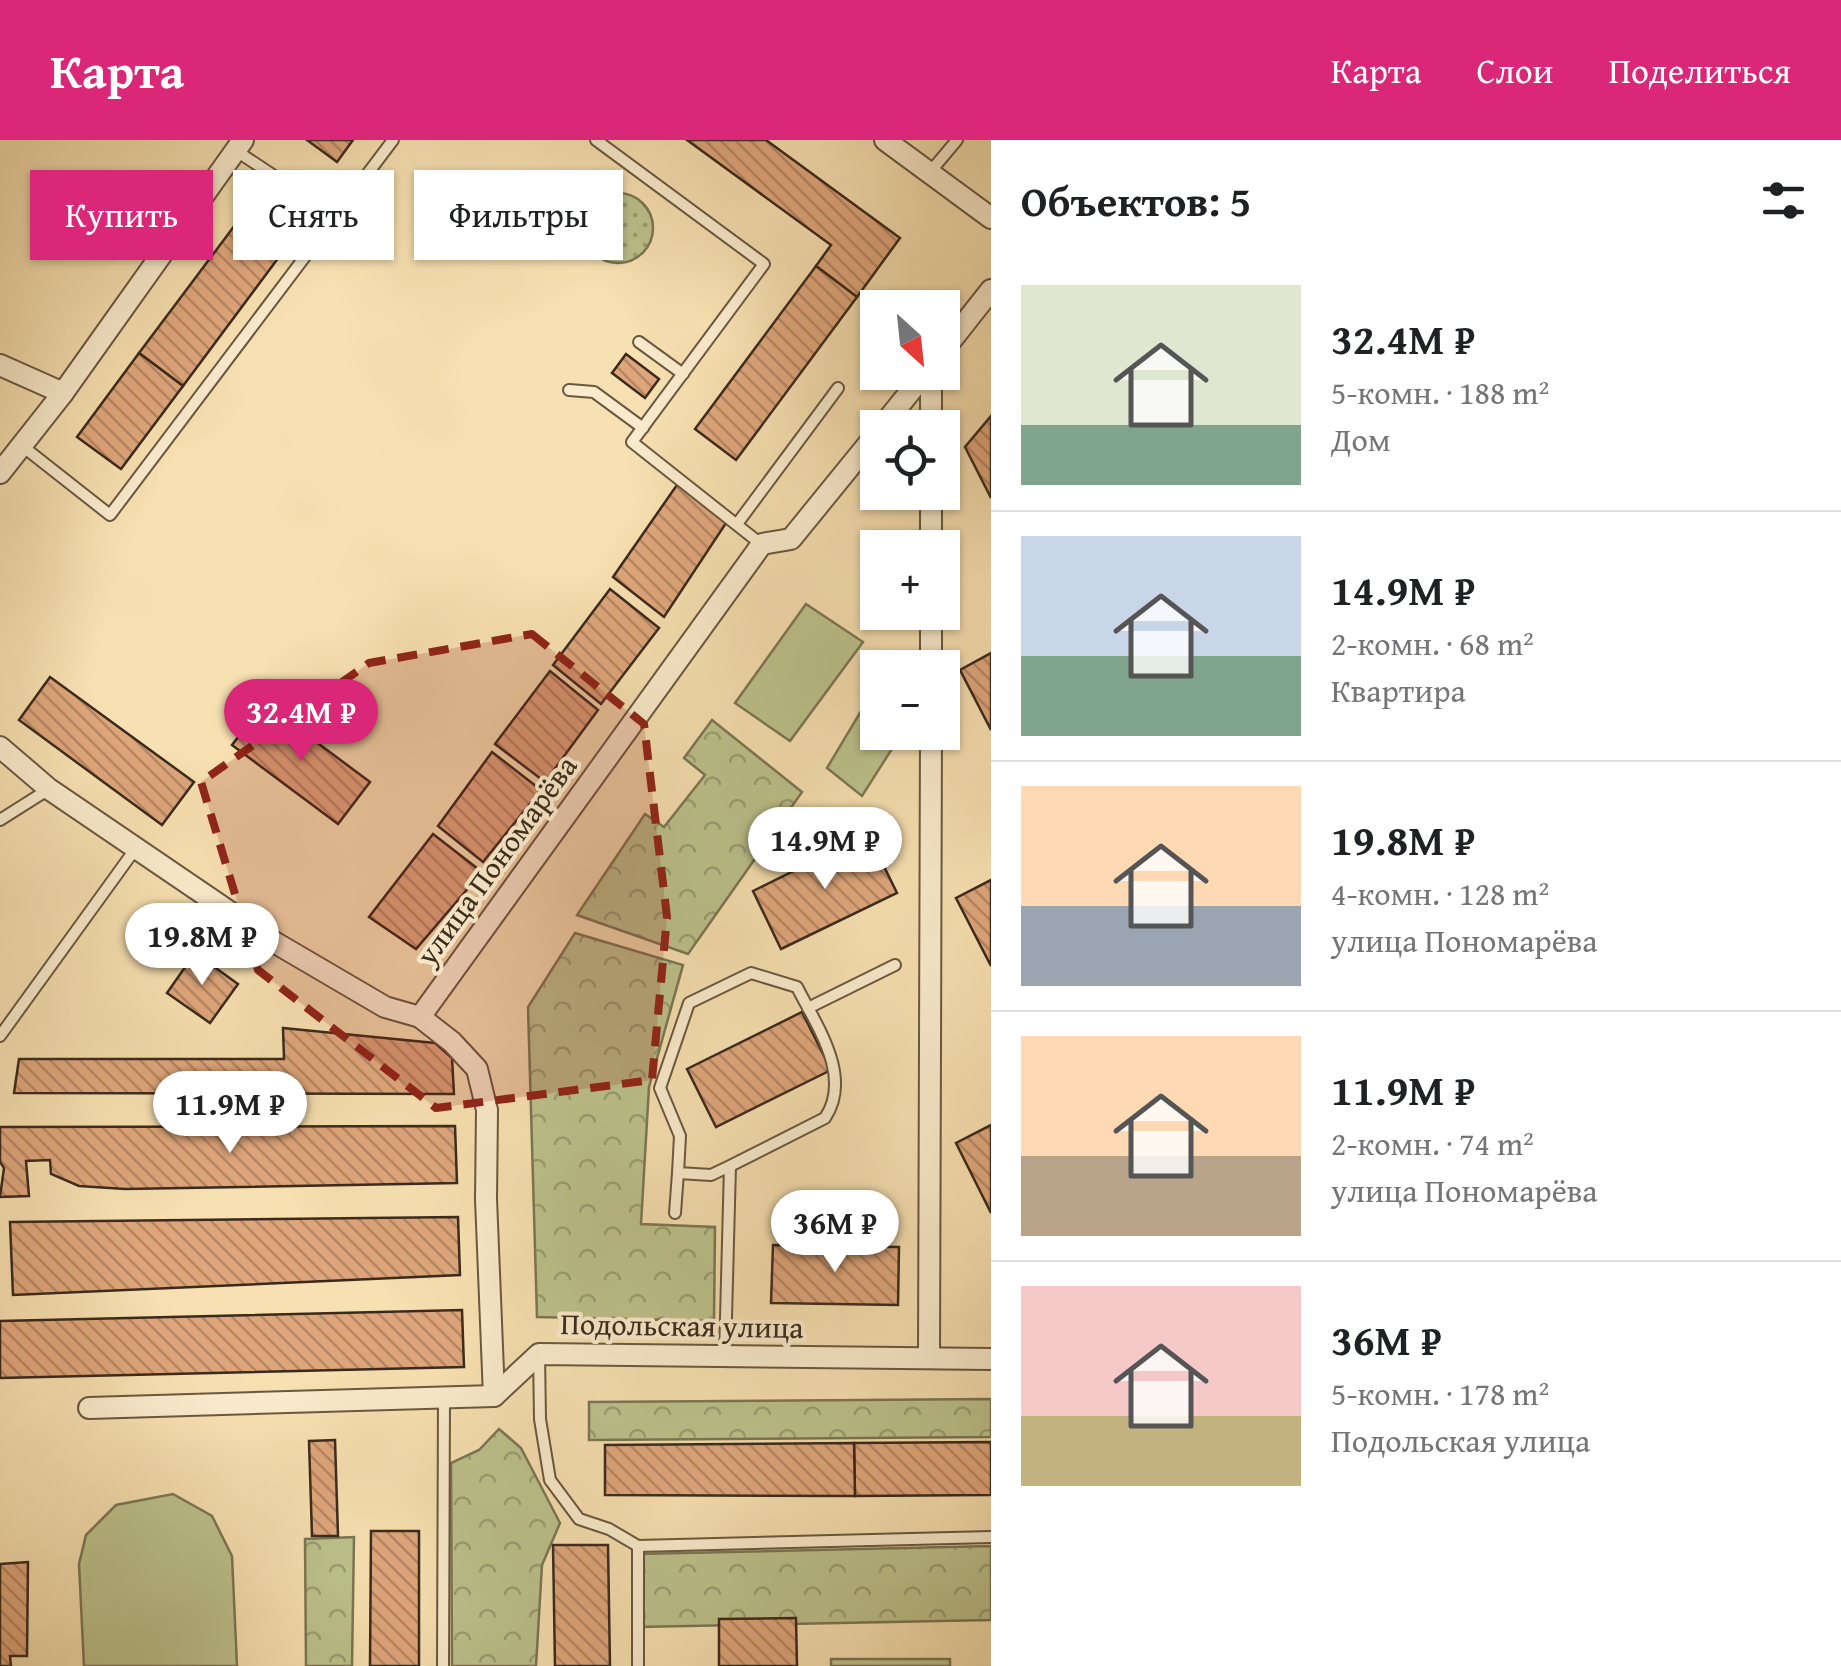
<!DOCTYPE html>
<html lang="ru">
<meta charset="utf-8">
<style>
:root{--surface:#fff;--page:#f6f6f6;--text:#202124;--muted:#757577;--line:#e0e0e0;--accent:#db2777}
body{margin:0;font-family:"Gentium Book Plus",serif;background:var(--page);color:var(--text);height:100vh;display:flex;flex-direction:column;font-size:38px;white-space:nowrap}
*{box-sizing:border-box;margin:0}
p{font-size:32px;color:var(--muted)}
.icon{flex:none;width:55px;height:55px;fill:none;stroke:currentColor;stroke-width:2;stroke-linecap:round;stroke-linejoin:round}
.map{position:relative;flex:1;overflow:hidden}
.details{display:flex;flex-direction:column;background:var(--surface);width:850px}
.details>*{flex:none}
.banner{position:absolute;left:30px;top:30px;width:810px;height:90px;display:flex;gap:20px}
.needle{width:65px;rotate:153deg}
.fabs{position:absolute;left:860px;top:150px;display:grid;gap:20px}
.fabs a{display:grid;place-items:center;width:100px;height:100px;border-radius:0px;background:var(--surface);box-shadow:0 2px 8px #0004;font-size:50px}
.price{position:absolute;translate:-50% -85px;padding:0 22px;border-radius:35px;background:#fff;color:#222;font-size:32px;line-height:65px;filter:drop-shadow(0 2px 5px #0008)}
.price::after{content:'';position:absolute;left:50%;top:60px;width:30px;height:22px;margin-left:-15px;background:inherit;clip-path:polygon(0 0,100% 0,50% 100%)}
.price.current{background:var(--accent);color:#fff}
ul{padding:0;list-style:none}
li{display:flex;align-items:center;gap:30px;height:250px;padding:0 30px}
li+li{border-top:2px solid var(--line)}
li span{display:grid;place-items:center;flex:none;width:280px;height:200px;border-radius:0px;color:#555}
li>.icon{margin-inline-start:auto}
span .icon{width:120px;height:120px;fill:#fffc;stroke-width:1}
li b{font-size:42px}
h2{display:flex;justify-content:space-between;align-items:center;height:120px;padding:0 30px;font-size:42px}
.tag{padding:0 35px;border-radius:0px;background:var(--surface);box-shadow:0 2px 8px #0004;font-size:35px;line-height:90px}
.tag.current{background:var(--accent);color:#fff}
header{display:flex;align-items:center;gap:60px;box-sizing:border-box;height:140px;padding:0 50px;background:var(--accent);color:#fff}
header strong{font-size:48px}
nav{display:flex;gap:55px;margin-inline-start:auto;font-size:35px}
main{display:flex;flex:1;min-height:0}
.map>svg:first-child{display:block}
.forest{fill:url(#forest-crowns);stroke:#7b7654;stroke-width:2.5}
.park{fill:url(#park-dots);stroke:#7b7654;stroke-width:2.5}
.pitch{fill:#bcc28c;stroke:#7b7654;stroke-width:2.5}
.building{fill:url(#building-back-hatch);stroke:#3a2a1c;stroke-width:2.5}
.lines{fill:none;stroke-linecap:round;stroke-linejoin:round}
.service-casing{stroke:#695841;stroke-width:14}
.minor-casing{stroke:#695841;stroke-width:24}
.service{stroke:#faebcc;stroke-width:10}
.minor{stroke:#faebcc;stroke-width:20}
.marked{fill:#8f2418;fill-opacity:0.2;stroke:#8f2418;stroke-width:8;stroke-dasharray:20 12;stroke-linejoin:round}
.labels{text-anchor:middle;dominant-baseline:central;stroke-width:8;stroke-linejoin:round;paint-order:stroke}
.street-label{font-size:30px;fill:#3a2a1c;stroke:#faebcc}
</style>
<header>
<strong>Карта</strong>
<nav><a>Карта</a><a>Слои</a><a>Поделиться</a></nav>
</header>
<main>
<div class="map">
<svg width="991" height="1526" viewBox="0 0 991 1526">
<defs>
<pattern id="forest-crowns" width="20" height="18" patternUnits="userSpaceOnUse" patternTransform="scale(2.5)"><rect width="20" height="18" fill="#bcc28c"/><path d="M2 6a3 3 0 1 1 6 0M12 15a3 3 0 1 1 6 0" fill="none" stroke="#9a9e72"/></pattern>
<pattern id="park-dots" width="8" height="8" patternUnits="userSpaceOnUse" patternTransform="scale(2.5)"><rect width="8" height="8" fill="#bcc28c"/><path d="M2 2h.1M6 6h.1" fill="none" stroke="#9a9e72" stroke-width="1.8" stroke-linecap="round"/></pattern>
<pattern id="building-back-hatch" width="6" height="6" patternUnits="userSpaceOnUse" patternTransform="scale(2.5)"><rect width="6" height="6" fill="#dfa67b"/><path d="M-1 5l2 2M0 0l6 6M5-1l2 2" fill="none" stroke="#b68764"/></pattern>
</defs>
<rect width="100%" height="100%" fill="#f7e0b1"/>
<filter id="stains"><feTurbulence type="fractalNoise" baseFrequency=".002" numOctaves="4"/><feColorMatrix values="0 0 0 0 .2 0 0 0 0 .09 0 0 0 0 .02 0 0 0 .5 -.17"/></filter>
<radialGradient id="worn" r=".72"><stop offset=".6" stop-color="#630" stop-opacity="0"/><stop offset="1" stop-color="#630" stop-opacity=".3"/></radialGradient>
<g class="forest">
<polygon points="712,580 802,652 688,814 577,775 645,674 664,687 705,635 684,618"/>
<polygon points="575,793 683,825 649,947 641,1084 715,1087 714,1181 537,1177 528,867"/>
<polygon points="991,1259 991,1297 589,1300 589,1262"/>
<polygon points="499,1289 521,1308 560,1383 542,1425 536,1526 452,1526 451,1323 479,1310"/>
<polygon points="354,1397 352,1526 306,1526 305,1399"/>
<polygon points="991,1406 991,1480 638,1487 638,1414"/>
</g>
<circle class="park" cx="618" cy="88" r="35"/>
<g class="pitch">
<polygon points="806,464 863,502 790,601 735,563"/>
<polygon points="870,556 877,561 878,592 902,593 862,656 827,628"/>
<polygon points="173,1354 212,1376 232,1416 237,1526 84,1526 79,1424 86,1395 116,1365"/>
<rect x="831" y="1519" width="119" height="7"/>
</g>
<g class="building">
<polygon points="307,0 353,0 337,22"/>
<polygon points="687,0 766,0 900,98 857,157 816,126 831,105"/>
<polygon points="262,49 305,82 183,246 139,213"/>
<polygon points="816,126 857,157 736,320 695,289"/>
<polygon points="139,213 183,246 121,329 77,297"/>
<polygon points="626,214 659,239 645,258 612,233"/>
<polygon points="991,276 991,358 965,307"/>
<polygon points="679,342 728,380 664,477 613,437"/>
<polygon points="610,449 659,488 601,564 553,525"/>
<polygon points="991,513 991,590 960,530"/>
<polygon points="550,531 598,570 545,642 495,604"/>
<polygon points="50,537 194,642 162,685 19,580"/>
<polygon points="264,563 370,642 338,684 232,605"/>
<polygon points="492,612 541,650 483,722 438,686"/>
<polygon points="433,694 482,732 416,809 369,777"/>
<polygon points="868,694 897,753 781,809 753,751"/>
<polygon points="991,740 991,826 956,758"/>
<polygon points="195,813 238,844 210,883 167,853"/>
<polygon points="802,872 831,930 716,987 687,929"/>
<polygon points="283,888 435,903 452,918 454,954 14,953 19,919 284,919"/>
<polygon points="991,985 991,1073 956,1003"/>
<polygon points="455,986 457,1043 125,1049 79,1046 51,1034 50,1020 26,1021 29,1056 0,1057 4,1028 0,1022 0,987"/>
<polygon points="458,1077 460,1135 13,1155 10,1082"/>
<polygon points="773,1105 899,1107 898,1165 771,1163"/>
<polygon points="462,1170 464,1227 0,1238 0,1181"/>
<polygon points="335,1300 338,1396 312,1396 309,1301"/>
<polygon points="991,1302 991,1355 855,1356 854,1303"/>
<polygon points="854,1303 855,1356 605,1355 605,1305"/>
<polygon points="371,1391 419,1391 419,1526 370,1526"/>
<polygon points="553,1405 608,1405 610,1526 555,1526"/>
<polygon points="28,1422 27,1516 10,1516 11,1526 0,1526 0,1424"/>
<polygon points="796,1478 797,1526 719,1526 719,1479"/>
</g>
<g class="lines">
<defs>
<g id="service">
<polyline points="596,0 764,124 632,302 761,404"/>
<polyline points="235,10 336,77"/>
<polyline points="931,31 957,0"/>
<polyline points="639,202 683,234"/>
<polyline points="569,250 594,252 643,288"/>
<polyline points="21,305 110,375 393,0"/>
<polyline points="737,384 838,248"/>
<polyline points="0,680 49,649"/>
<polyline points="808,868 895,825"/>
<polyline points="0,896 136,708"/>
<polyline points="675,1073 678,1033"/>
<polyline points="539,1214 540,1279 550,1340 579,1379 609,1389 638,1406 991,1397"/>
<path d="M725,1216l5,-190 95,-48c28,-42 -9,-93 -28,-131l-46,-14 -62,30 -29,85 20,48 -2,37 33,2 19,-9"/>
<polyline points="638,1406 638,1526"/>
<polyline points="443,1526 444,1258"/>
</g>
<g id="minor">
<polyline points="885,0 991,78"/>
<polyline points="942,212 991,150"/>
<polyline points="0,225 63,253"/>
<polyline points="881,288 926,232"/>
<polyline points="931,288 931,232"/>
<polyline points="0,333 63,253 243,0"/>
<polyline points="931,408 931,352"/>
<polyline points="931,528 931,472"/>
<polyline points="0,607 49,649 274,802 385,867 420,877 452,902 477,929 487,970 486,1059 494,1256"/>
<polyline points="420,877 762,404 791,399 878,292"/>
<polyline points="929,1218 931,592"/>
<polyline points="89,1268 494,1256 539,1214 991,1219"/>
</g>
</defs>
<use href="#service" class="service-casing"/>
<use href="#minor" class="minor-casing"/>
<use href="#service" class="service"/>
<use href="#minor" class="minor"/>
</g>
<path class="marked" d="M532,494l112,90 23,193 -15,163 -216,28 -178,-138 -57,-188 168,-119z"/>
<g class="labels">
<g class="street-label">
<text transform="translate(496 720) rotate(-54)">улица Пономарёва</text>
<text transform="translate(682 1185) rotate(1)">Подольская улица</text>
</g>
</g>
<rect width="100%" height="100%" filter="url(#stains)"/>
<rect width="100%" height="100%" fill="url(#worn)"/>
</svg>
<div class="fabs">
<a><svg class="needle" viewBox="-14 -14 28 28"><path d="M0-13l5 13h-10z" fill="#e53935"/><path d="M0 13l5-13h-10z" fill="#757577"/></svg></a>
<a><svg class="icon" aria-label="locate" viewBox="0 0 24 24"><circle cx="12" cy="12" r="6"/><path d="M12 2v4M12 18v4M2 12h4M18 12h4"/></svg></a>
<a>+</a>
<a>−</a>
</div>
<b class="price current" style="left:301px;top:624px">32.4M ₽</b>
<b class="price" style="left:825px;top:752px">14.9M ₽</b>
<b class="price" style="left:202px;top:848px">19.8M ₽</b>
<b class="price" style="left:230px;top:1016px">11.9M ₽</b>
<b class="price" style="left:835px;top:1135px">36M ₽</b>
<div class="banner">
<a class="tag current">Купить</a>
<a class="tag">Снять</a>
<a class="tag">Фильтры</a>
</div>
</div>
<section class="details">
<h2>Объектов: 5<svg class="icon" aria-label="filters" viewBox="0 0 24 24"><path d="M4 7h16M4 17h16"/><circle cx="9" cy="7" r="2"/><circle cx="15" cy="17" r="2"/></svg></h2>
<ul>
<li><span style="background:linear-gradient(#dfe7d0 70%,#7fa58c 0)"><svg class="icon" aria-label="home" viewBox="0 0 24 24"><path d="M3 11l9-7 9 7M6 9v11h12V9"/></svg></span><div><b>32.4M ₽</b><p>5-комн. · 188 m²</p><p>Дом</p></div></li>
<li><span style="background:linear-gradient(#c9d6e8 60%,#7fa58c 0)"><svg class="icon" aria-label="home" viewBox="0 0 24 24"><path d="M3 11l9-7 9 7M6 9v11h12V9"/></svg></span><div><b>14.9M ₽</b><p>2-комн. · 68 m²</p><p>Квартира</p></div></li>
<li><span style="background:linear-gradient(#ffd9b3 60%,#9aa5b1 0)"><svg class="icon" aria-label="home" viewBox="0 0 24 24"><path d="M3 11l9-7 9 7M6 9v11h12V9"/></svg></span><div><b>19.8M ₽</b><p>4-комн. · 128 m²</p><p>улица Пономарёва</p></div></li>
<li><span style="background:linear-gradient(#ffd9b3 60%,#b9a48a 0)"><svg class="icon" aria-label="home" viewBox="0 0 24 24"><path d="M3 11l9-7 9 7M6 9v11h12V9"/></svg></span><div><b>11.9M ₽</b><p>2-комн. · 74 m²</p><p>улица Пономарёва</p></div></li>
<li><span style="background:linear-gradient(#f6c9c9 65%,#c2b280 0)"><svg class="icon" aria-label="home" viewBox="0 0 24 24"><path d="M3 11l9-7 9 7M6 9v11h12V9"/></svg></span><div><b>36M ₽</b><p>5-комн. · 178 m²</p><p>Подольская улица</p></div></li>
</ul>
</section>
</main>
